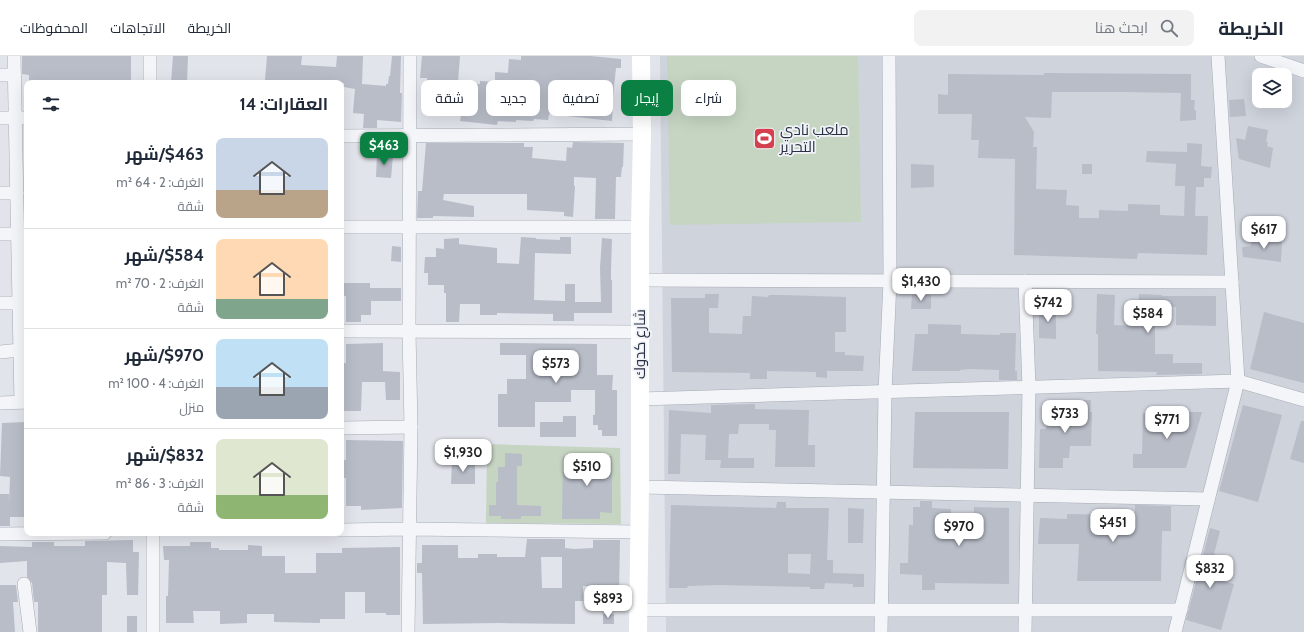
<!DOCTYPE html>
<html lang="ar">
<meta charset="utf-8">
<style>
:root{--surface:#fff;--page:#f2f2f3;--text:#1f2937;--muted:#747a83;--line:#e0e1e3;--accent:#0b8043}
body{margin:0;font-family:Cabin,Cairo,sans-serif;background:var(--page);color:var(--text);direction:rtl;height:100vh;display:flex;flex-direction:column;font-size:15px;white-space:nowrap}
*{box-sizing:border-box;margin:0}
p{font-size:13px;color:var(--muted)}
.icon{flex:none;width:22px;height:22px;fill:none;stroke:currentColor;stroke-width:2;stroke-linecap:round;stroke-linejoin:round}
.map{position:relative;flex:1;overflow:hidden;direction:ltr}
.sheet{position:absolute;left:24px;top:24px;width:320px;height:456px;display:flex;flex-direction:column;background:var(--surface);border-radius:8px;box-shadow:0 4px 16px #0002;direction:rtl}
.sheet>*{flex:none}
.guide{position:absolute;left:356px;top:24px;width:380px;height:36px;direction:rtl;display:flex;gap:8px}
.fabs{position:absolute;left:1252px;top:12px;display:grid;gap:8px}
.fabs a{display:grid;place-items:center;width:40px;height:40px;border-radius:8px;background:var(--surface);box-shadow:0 4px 16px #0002;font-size:20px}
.price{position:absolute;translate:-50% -34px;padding:0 9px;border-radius:8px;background:#fff;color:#222;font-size:13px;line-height:26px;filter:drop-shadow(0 1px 2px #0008)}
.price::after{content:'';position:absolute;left:50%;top:24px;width:12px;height:9px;margin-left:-6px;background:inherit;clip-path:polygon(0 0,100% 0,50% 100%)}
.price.selected{background:var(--accent);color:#fff}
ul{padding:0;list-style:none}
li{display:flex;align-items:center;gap:12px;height:100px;padding:0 16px}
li+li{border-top:1px solid var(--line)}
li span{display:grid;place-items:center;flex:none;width:112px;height:80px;border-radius:8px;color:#555}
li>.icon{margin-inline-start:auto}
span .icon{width:48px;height:48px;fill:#fffc;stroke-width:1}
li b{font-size:17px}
h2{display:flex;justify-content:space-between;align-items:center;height:48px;padding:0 16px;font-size:17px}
.chip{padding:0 14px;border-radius:8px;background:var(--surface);box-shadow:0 4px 16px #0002;font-size:14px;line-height:36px}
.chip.selected{background:var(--accent);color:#fff}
header{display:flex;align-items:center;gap:24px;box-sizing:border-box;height:56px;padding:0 20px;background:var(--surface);border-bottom:1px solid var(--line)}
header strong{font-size:19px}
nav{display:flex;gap:22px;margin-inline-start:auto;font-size:14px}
.search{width:280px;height:36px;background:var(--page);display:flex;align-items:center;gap:10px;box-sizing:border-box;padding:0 14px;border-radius:8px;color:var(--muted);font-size:15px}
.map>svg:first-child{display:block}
.built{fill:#cfd3dc;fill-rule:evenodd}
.green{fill:#c5d5c2}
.building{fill:#b8bdc8;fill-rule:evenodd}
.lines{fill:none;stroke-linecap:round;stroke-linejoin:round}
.street-casing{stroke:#a6abb5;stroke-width:14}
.street{stroke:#f4f5f8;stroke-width:13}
.secondary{stroke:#fff;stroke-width:18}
.labels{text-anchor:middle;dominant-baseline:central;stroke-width:3.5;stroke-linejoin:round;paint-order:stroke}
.poi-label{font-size:15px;fill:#283143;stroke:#f1f3f8;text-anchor:start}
.street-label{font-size:15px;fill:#283143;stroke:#f1f3f8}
</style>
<header>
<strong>الخريطة</strong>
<div class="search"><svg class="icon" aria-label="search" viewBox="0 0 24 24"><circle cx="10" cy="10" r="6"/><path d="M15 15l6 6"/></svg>ابحث هنا</div>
<nav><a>الخريطة</a><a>الاتجاهات</a><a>المحفوظات</a></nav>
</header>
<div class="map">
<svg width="1304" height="576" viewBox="0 0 1304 576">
<rect width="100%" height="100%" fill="#e1e4ea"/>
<g class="built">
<path d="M660,0h644v576h-638zM1259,19h26v26h-26z"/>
<polygon points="27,132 27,184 24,184 25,133"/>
</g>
<g class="green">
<polygon points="667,0 858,0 861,166 670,169"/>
<polygon points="487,388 620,392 621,468 486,467"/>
</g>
<g class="building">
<polygon points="22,0 131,0 131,27 29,27 29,19 22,18"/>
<polygon points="173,0 188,0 187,27 171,27"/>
<polygon points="267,0 302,0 301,9 336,11 337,0 363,0 362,28 386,30 386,28 388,28 389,20 390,20 392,0 401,0 400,37 402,37 401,66 377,64 377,72 363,72 364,58 353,57 355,33 344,31 344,27 311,27 311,26 291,24 290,27 285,27 265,24"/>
<polygon points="422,0 460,0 458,26 480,28 480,25 495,26 495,16 508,17 509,3 521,4 521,0 591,0 621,3 621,12 616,12 612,50 613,50 612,65 549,58 548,64 534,63 533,65 516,64 516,66 498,65 497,69 460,65 461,59 427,57 427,22 420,22"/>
<polygon points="1044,17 1191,18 1191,44 1195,44 1194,54 1196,54 1196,64 1180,65 1181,37 1124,36 1052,36 1051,62 1025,61 1034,76 1033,91 1037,91 1036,133 1067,134 1066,149 1079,150 1079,162 1099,162 1099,154 1128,155 1128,148 1160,149 1160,159 1184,160 1185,130 1175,130 1176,108 1146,106 1147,95 1187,96 1187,87 1202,88 1201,110 1212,111 1211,122 1204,122 1204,131 1196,131 1195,160 1208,160 1207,199 1138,197 1137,203 1014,199 1015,103 978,102 979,84 971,84 972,58 938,58 938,38 948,39 948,18 1044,19"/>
<polygon points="1244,43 1246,60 1230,61 1229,44"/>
<polygon points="1248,70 1268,74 1266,86 1268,86 1267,90 1273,92 1270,112 1239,103 1236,82 1245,84"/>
<polygon points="573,86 624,87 623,111 622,111 621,121 616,121 615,163 595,163 596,122 574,121 574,130 575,130 573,161 564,160 564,156 527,154 527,138 444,138 443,144 474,150 474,161 433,160 433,162 417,162 418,135 422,135 426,87 524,87 524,91 533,91 532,102 566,105 567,91 572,92"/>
<polygon points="377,99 393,100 391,122 376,121"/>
<polygon points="911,108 934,109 934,131 911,132"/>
<rect x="1082" y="108" width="10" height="10"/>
<polygon points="521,181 536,182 536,183 560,184 560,181 571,181 571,198 535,197 534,244 565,245 565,228 575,228 575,246 601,246 600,212 602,182 612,183 611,214 611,224 612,224 612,257 574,257 574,265 553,265 553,258 497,257 497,259 480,259 480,248 460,248 459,266 446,266 446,237 444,237 444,229 428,229 428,217 424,217 425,201 436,201 436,192 444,193 444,183 459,182 459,188 497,192 497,207 519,208"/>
<polygon points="1252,181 1282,185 1281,206 1243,201 1242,191 1251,190"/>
<polygon points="392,190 401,191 401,206 391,205"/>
<polygon points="341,227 370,227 370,232 401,232 401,245 371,245 371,259 361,259 361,266 346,266 346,240 341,240"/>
<polygon points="705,238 719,238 718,252 709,252 709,277 742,278 743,260 751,260 752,240 768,241 769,239 783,239 846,241 846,276 835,276 835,296 845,296 845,299 864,300 863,315 827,315 827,322 816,321 816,316 767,315 767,323 750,323 750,317 672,316 671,242 705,242"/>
<polygon points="1097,238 1115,239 1114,269 1138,270 1139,238 1162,239 1162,240 1216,240 1216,270 1176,269 1176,251 1155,250 1155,298 1173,298 1173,307 1202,307 1202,318 1156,319 1157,316 1098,315 1098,278 1096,278"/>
<polygon points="912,239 931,239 931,253 911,253"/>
<polygon points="1039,251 1056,252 1056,283 1039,282"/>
<polygon points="1264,256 1304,267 1304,327 1250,313"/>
<polygon points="928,268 961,269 961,278 999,279 1001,277 1016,277 1015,315 1017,315 1017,324 999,324 999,314 971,313 960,314 960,315 912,315 915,278 928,278"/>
<polygon points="383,287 383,315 400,316 400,344 386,344 385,326 362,326 361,355 341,355 341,307 346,307 346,288"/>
<polygon points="500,287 597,288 597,319 613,319 612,334 617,334 617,380 602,380 602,374 598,374 598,369 593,369 593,359 595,359 595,334 571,334 571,346 535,346 535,371 498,371 498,338 507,338 507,323 526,323 526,299 500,299"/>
<polygon points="1078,344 1091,344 1090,356 1092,356 1091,390 1070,390 1069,402 1063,402 1063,412 1039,412 1040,373 1046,373 1048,354 1078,354"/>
<polygon points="755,348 755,353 809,354 808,389 815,389 815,411 775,411 776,374 769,374 769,368 739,368 738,378 729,378 728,402 754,402 754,412 720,412 721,404 705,404 706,379 681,378 680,418 668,418 669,354 711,357 711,349"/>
<polygon points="1243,349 1282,359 1258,446 1219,435"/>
<polygon points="915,356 1009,356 1008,413 913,412"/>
<polygon points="1155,356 1202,356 1186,412 1133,412 1133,398 1142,398 1143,357 1155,357"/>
<polygon points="563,360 576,360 576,381 540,381 540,366 563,366"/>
<polygon points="1301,365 1304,365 1304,407 1290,403"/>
<polygon points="27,366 27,461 10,461 10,470 0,470 0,438 9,438 9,447 10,421 0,420 2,367"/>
<polygon points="346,384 403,385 402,452 361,454 361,450 346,450 346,422 341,422 341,404 346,404"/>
<polygon points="505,397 522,398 522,410 517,410 517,449 541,450 541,460 521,460 521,463 501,463 501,460 489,460 489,449 496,449 496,426 498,426 498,411 505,411"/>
<polygon points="583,400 612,400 612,457 600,456 600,463 562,463 563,401"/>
<polygon points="452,405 475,405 475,428 451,428"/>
<polygon points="920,445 932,445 932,452 951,453 951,461 970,462 970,461 974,461 974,451 1009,452 1009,528 935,527 935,534 922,534 922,519 900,518 900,507 908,507 909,469 913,469 913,451 920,451"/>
<path d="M777,446h9v6h43l-2,52h6v13l31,1v13h-11v-3l-28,-1 -1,6h-14v-2l-91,-2 -31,1 -1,2h-18l2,-83 105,3zM788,498h23l-1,20 -22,-1z"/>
<polygon points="1135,449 1171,450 1171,475 1162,475 1161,525 1077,525 1079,488 1038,488 1040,462 1067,463 1067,458 1135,459"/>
<polygon points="848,452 864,453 863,487 848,487"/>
<polygon points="1210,472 1220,475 1214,498 1222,500 1215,523 1234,528 1221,574 1186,564"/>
<path d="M527,483h38v9l9,1 19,-1v-8h27l-1,53h-13v-7h-23v15h-8v23l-77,-1 -75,1 -1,-51h-5v-10h5v-18h36v13h20v-4h19v3h28zM541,501h21v31h-20z"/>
<polygon points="133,484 133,496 139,496 138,539 127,539 126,507 107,506 107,539 102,539 102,576 38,576 38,546 34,546 32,527 27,521 27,505 0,507 0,490 32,491 32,486 54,486 54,490 85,490 85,485"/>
<polygon points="190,486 211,486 211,492 219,492 219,494 248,494 248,489 262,490 262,500 285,500 285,517 316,517 316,497 342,497 342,492 400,491 400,559 386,559 386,557 365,557 365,536 345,536 345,563 320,563 320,567 274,566 274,558 247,558 247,567 220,568 220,555 193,555 194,567 166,567 166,540 168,540 169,504 164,504 163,490 190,490"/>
<polygon points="0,529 16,529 18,546 13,546 15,576 0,576"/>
<rect x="603" y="558" width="11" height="10"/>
<rect x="127" y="560" width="10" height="16"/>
</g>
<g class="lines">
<defs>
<g id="street">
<polyline points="14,0 21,346"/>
<polyline points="150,0 150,27"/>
<polyline points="1261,0 1304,15"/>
<polyline points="0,19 14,19"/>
<polyline points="0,62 27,62"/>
<polyline points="341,80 642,78"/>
<polyline points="0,137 17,137"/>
<polyline points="341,171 640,171"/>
<polyline points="0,178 18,178"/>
<polyline points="640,224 1232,226"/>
<polyline points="0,247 19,247"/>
<polyline points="341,275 640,276"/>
<polyline points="0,296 20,294"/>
<polyline points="640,343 1238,325 1304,344"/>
<polyline points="0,347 27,346"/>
<polyline points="341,372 411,371"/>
<polyline points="640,431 1208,443"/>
<polyline points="341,474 409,473 639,476"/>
<polyline points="0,478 105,477"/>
<polyline points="24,528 30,576"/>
<polyline points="637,554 1181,554"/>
<polyline points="153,576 153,477"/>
<polyline points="408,576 411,371 409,275 410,0"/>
<polyline points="881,576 885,336 890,225 889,0"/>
<polyline points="1025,576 1029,331 1025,225"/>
<polyline points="1175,576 1238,325 1218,0"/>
</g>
</defs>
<use href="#street" class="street-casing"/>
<use href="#street" class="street"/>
<polyline class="secondary" points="638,576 640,431 640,171 642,78 641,0"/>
</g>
<defs>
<symbol id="stadium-square" viewBox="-11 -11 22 22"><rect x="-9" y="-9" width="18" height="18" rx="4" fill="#d5404f" stroke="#f1f3f8"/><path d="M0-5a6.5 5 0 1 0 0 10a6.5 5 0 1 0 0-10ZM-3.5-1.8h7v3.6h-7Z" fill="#fff"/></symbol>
</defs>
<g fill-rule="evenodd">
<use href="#stadium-square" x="752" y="70" width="25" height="25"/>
</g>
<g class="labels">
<g class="poi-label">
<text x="780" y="74">ملعب نادي<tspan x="780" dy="17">التحرير</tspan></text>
</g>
<g class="street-label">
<text transform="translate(640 288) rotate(-90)">شارع كدوك</text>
</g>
</g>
</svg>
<div class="fabs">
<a><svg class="icon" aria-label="layers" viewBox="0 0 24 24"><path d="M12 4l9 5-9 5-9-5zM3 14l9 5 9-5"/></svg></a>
</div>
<b class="price selected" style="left:384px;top:110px">$463</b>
<b class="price" style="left:1264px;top:194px">$617</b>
<b class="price" style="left:921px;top:246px">$1,430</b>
<b class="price" style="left:1048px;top:267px">$742</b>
<b class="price" style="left:1148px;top:278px">$584</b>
<b class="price" style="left:556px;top:328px">$573</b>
<b class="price" style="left:1065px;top:378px">$733</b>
<b class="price" style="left:1167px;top:384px">$771</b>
<b class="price" style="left:463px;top:417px">$1,930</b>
<b class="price" style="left:587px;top:431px">$510</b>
<b class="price" style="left:1113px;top:487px">$451</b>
<b class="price" style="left:959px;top:491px">$970</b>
<b class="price" style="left:1210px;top:533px">$832</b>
<b class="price" style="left:608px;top:563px">$893</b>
<div class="guide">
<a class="chip">شراء</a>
<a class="chip selected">إيجار</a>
<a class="chip">تصفية</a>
<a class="chip">جديد</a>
<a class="chip">شقة</a>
</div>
<section class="sheet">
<h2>العقارات: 14<svg class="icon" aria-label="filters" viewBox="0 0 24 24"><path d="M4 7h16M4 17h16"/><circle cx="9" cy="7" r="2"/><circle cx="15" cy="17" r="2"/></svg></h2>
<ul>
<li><span style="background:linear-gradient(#c9d6e8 65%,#b9a48a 0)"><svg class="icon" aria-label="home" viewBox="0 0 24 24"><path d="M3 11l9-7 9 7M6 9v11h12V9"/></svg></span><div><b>$463/شهر</b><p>الغرف: 2 · 64 m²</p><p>شقة</p></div></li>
<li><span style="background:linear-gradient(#ffd9b3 75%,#7fa58c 0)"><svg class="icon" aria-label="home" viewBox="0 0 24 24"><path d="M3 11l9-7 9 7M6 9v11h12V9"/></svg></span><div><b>$584/شهر</b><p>الغرف: 2 · 70 m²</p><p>شقة</p></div></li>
<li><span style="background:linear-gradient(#bfe0f5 60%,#9aa5b1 0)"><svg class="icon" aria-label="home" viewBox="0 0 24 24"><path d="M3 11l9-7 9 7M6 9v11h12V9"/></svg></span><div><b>$970/شهر</b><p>الغرف: 4 · 100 m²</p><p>منزل</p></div></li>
<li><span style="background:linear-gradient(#dfe7d0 70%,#8fb573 0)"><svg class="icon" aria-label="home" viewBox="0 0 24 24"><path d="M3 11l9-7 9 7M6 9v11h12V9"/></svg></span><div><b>$832/شهر</b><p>الغرف: 3 · 86 m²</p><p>شقة</p></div></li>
</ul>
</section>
</div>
